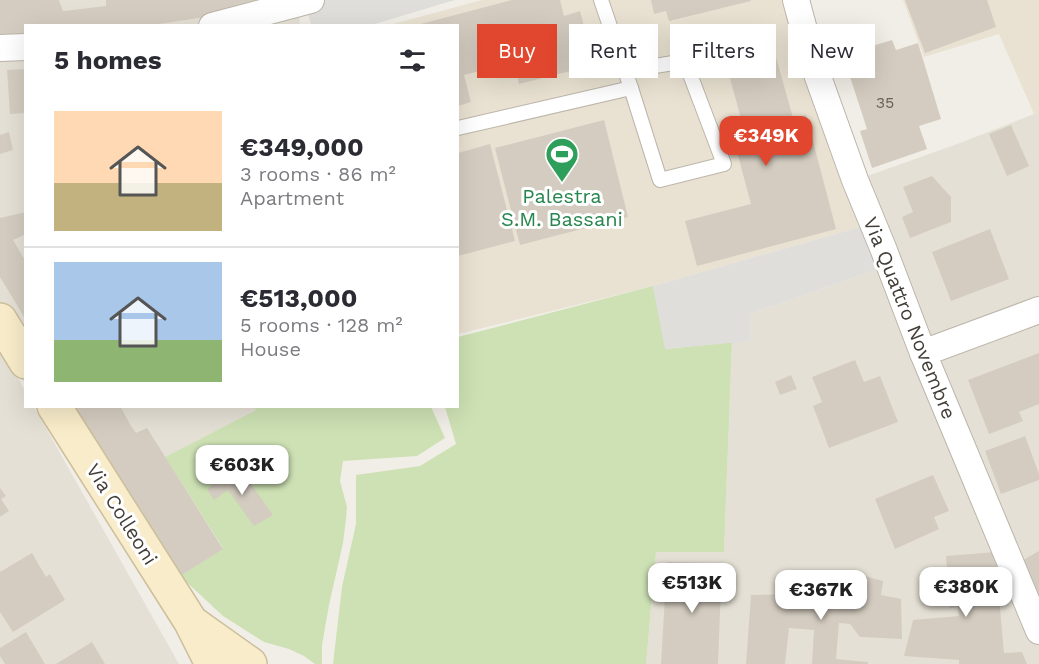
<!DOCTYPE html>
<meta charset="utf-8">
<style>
:root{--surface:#fff;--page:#f2f2f3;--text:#2b2b33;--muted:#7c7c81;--line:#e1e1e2;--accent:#e1462e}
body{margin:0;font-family:"Work Sans",sans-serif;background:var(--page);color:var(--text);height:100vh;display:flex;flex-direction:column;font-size:22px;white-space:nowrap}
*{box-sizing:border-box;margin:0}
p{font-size:20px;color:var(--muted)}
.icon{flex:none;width:33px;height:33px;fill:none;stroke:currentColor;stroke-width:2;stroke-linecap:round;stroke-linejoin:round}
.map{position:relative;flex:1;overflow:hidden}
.side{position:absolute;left:24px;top:24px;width:435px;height:384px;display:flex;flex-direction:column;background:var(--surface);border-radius:0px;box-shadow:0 6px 24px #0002}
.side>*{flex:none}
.top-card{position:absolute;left:477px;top:24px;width:471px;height:54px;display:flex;gap:12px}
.price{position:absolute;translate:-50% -51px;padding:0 14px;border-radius:12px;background:#fff;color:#222;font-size:20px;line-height:39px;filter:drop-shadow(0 2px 3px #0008)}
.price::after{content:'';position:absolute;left:50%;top:36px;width:18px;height:14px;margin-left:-9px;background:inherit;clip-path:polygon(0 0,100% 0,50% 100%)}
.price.selected{background:var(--accent);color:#fff}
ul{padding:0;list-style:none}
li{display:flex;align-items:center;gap:18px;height:150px;padding:0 30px}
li+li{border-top:2px solid var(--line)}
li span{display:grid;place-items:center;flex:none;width:168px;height:120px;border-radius:0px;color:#555}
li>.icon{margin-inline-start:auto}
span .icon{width:72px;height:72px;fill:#fffc;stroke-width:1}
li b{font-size:26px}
h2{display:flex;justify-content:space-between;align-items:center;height:72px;padding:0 30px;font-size:26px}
.chip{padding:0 21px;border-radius:0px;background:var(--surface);box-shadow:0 6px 24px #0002;font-size:21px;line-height:54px}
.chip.selected{background:var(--accent);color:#fff}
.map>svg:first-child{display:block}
.residential{fill:#e5e0d5}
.education{fill:#e9e2d2}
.green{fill:#cde1b4}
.parking{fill:#e0dedb}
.building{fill:#d4ccc0}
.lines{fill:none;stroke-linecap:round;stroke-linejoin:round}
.lane-casing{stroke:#bcb5aa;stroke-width:16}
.street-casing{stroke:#bcb5aa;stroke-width:28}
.secondary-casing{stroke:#ccbf9b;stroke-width:36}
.lane{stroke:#fff;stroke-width:14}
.street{stroke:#fff;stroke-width:26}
.secondary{stroke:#f8ecca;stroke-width:33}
.labels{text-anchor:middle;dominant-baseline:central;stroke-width:6;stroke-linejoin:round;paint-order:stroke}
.number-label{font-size:16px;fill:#676259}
.leisure-label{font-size:20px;fill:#27864d;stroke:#fff}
.street-label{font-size:20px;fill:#433e37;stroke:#fff}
</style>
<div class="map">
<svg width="1039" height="664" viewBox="0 0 1039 664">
<rect width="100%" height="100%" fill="#f1eee7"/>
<g class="residential">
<polygon points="0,0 311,0 298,4 300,25 26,26 25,348 0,307"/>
<polygon points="1039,112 1039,664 646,664 656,552 724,552 732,342 751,341 750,314 876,270 860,227 842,185 960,143"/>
<polygon points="0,345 25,391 26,406 34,407 179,664 0,664"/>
<polygon points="63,407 253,407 256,410 165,457 223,549 180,576"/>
</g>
<g class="education">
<polygon points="482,0 782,0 813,103 842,185 860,227 653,286 458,334 458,26 386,26"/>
<polygon points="903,0 1039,0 1039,112 1034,114 999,34 924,57"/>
</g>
<g class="green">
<polygon points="653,286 666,349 732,342 724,552 656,552 646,664 333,664 342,587 356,524 356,475 420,466 456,444 445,407 458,406 458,337"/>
<polygon points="253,407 431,407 445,438 417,456 343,461 340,481 347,507 346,519 343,543 329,605 322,645 322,664 315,664 304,656 289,649 264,642 223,616 180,576 223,548 165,457 256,410"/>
</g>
<g class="parking">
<polygon points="311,0 455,0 368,26 311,25 305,2"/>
<polygon points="860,227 876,270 750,314 751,341 665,349 653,286"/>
</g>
<g class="building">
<polygon points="0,0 59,0 63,11 106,6 106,0 260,0 262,4 231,13 146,26 26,26 26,40 0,41"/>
<polygon points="512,0 560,0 564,16 580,11 594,65 519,84 514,62 464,75 471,102 458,106 458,26 417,25"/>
<polygon points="651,0 750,0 751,1 669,21 666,11 654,14"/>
<polygon points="905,0 987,0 996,27 925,53"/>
<polygon points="771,39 793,118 806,115 836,229 697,266 685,221 751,204 732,133 744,130 723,52"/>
<polygon points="892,40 896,50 918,43 941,119 919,126 927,149 872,168 860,131 867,129 843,55"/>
<polygon points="26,69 26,113 10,114 7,70"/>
<polygon points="604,120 628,217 520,245 495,148"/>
<polygon points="1011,125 1029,166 1007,176 989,134"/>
<polygon points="9,132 13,150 0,154 0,135"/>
<polygon points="490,144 515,241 458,256 458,153"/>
<polygon points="932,176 951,197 951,222 910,238 902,217 913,212 903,187"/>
<polygon points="26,212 26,234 13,240 26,262 26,320 0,277 0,218"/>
<polygon points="990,229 1009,279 951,301 932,252"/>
<polygon points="1039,353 1039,404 1019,412 1023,421 989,434 968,380"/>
<polygon points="855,360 864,382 880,376 898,422 829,448 813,406 822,402 812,377"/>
<polygon points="791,375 797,389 780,395 775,382"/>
<polygon points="75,406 120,406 131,426 136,433 147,428 223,549 180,576 113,471"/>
<polygon points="1025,436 1039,474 1039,480 1001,494 985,451"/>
<polygon points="239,467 273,515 254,526 228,490 214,500 207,489"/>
<polygon points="933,475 949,511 934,517 939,529 895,549 875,499"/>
<polygon points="0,488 6,496 1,499 9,511 0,517"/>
<polygon points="1039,551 1039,599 1018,563"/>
<polygon points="995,552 1004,653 1022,652 1027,664 959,664 959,660 904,656 913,620 959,616 958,607 950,608 946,556"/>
<polygon points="32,553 46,577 50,574 65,600 13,632 0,612 0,572"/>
<polygon points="667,562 722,563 718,664 661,664"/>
<polygon points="845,571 883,581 881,595 901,599 902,639 860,637 850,624 839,623 836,659 868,662 868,664 812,664 814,630 789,628 785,664 746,664 751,595 853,593"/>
<polygon points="26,632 45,664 5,664 0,656 0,648"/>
<polygon points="92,642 105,664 56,664"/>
</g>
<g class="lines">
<defs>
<g id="lane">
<polyline points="625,71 685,61 724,164 660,180 631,88"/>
<polyline points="458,128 631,88 601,0"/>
</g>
<g id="street">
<polyline points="796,0 813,63 855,180 883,248 923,353 1039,631"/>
<polyline points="212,26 311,0"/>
<polyline points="0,48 26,47"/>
<polyline points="923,353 1039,310"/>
</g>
<g id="secondary">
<polyline points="0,320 26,362"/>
<polyline points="54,406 191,622 212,664"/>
<polyline points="195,625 250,664"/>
</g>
</defs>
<use href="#lane" class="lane-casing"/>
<use href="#street" class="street-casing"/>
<use href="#secondary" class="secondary-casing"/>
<use href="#lane" class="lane"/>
<use href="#street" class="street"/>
<use href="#secondary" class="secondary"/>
</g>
<defs>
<symbol id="stadium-pin" viewBox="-11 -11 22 30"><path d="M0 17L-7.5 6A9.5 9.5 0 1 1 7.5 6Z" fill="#2e9e5b" stroke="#fff"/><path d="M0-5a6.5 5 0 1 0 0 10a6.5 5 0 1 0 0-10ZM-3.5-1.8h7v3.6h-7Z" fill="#fff"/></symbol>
</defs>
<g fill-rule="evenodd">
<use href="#stadium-pin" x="543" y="135" width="38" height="52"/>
</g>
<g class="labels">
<g class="number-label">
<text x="885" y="102">35</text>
</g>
<g class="leisure-label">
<text x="562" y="196">Palestra<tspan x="562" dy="23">S.M. Bassani</tspan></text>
</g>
<g class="street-label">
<text transform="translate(910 318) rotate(68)">Via Quattro Novembre</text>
<text transform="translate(122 514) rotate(58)">Via Colleoni</text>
</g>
</g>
</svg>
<b class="price selected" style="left:766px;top:167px">€349K</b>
<b class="price" style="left:242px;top:496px">€603K</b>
<b class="price" style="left:692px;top:614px">€513K</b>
<b class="price" style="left:966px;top:618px">€380K</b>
<b class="price" style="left:821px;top:621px">€367K</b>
<div class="top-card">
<a class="chip selected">Buy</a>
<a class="chip">Rent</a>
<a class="chip">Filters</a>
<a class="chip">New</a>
</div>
<section class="side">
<h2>5 homes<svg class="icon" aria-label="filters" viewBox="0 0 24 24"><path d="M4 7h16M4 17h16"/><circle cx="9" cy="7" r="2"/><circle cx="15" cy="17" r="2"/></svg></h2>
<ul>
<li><span style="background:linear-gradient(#ffd9b3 60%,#c2b280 0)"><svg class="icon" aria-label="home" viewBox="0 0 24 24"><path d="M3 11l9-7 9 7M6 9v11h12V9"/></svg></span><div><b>€349,000</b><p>3 rooms · 86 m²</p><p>Apartment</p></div></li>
<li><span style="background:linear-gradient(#a9c7e8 65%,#8fb573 0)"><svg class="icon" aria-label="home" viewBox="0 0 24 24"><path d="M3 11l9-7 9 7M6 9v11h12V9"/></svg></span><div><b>€513,000</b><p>5 rooms · 128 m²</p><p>House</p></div></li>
</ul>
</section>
</div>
